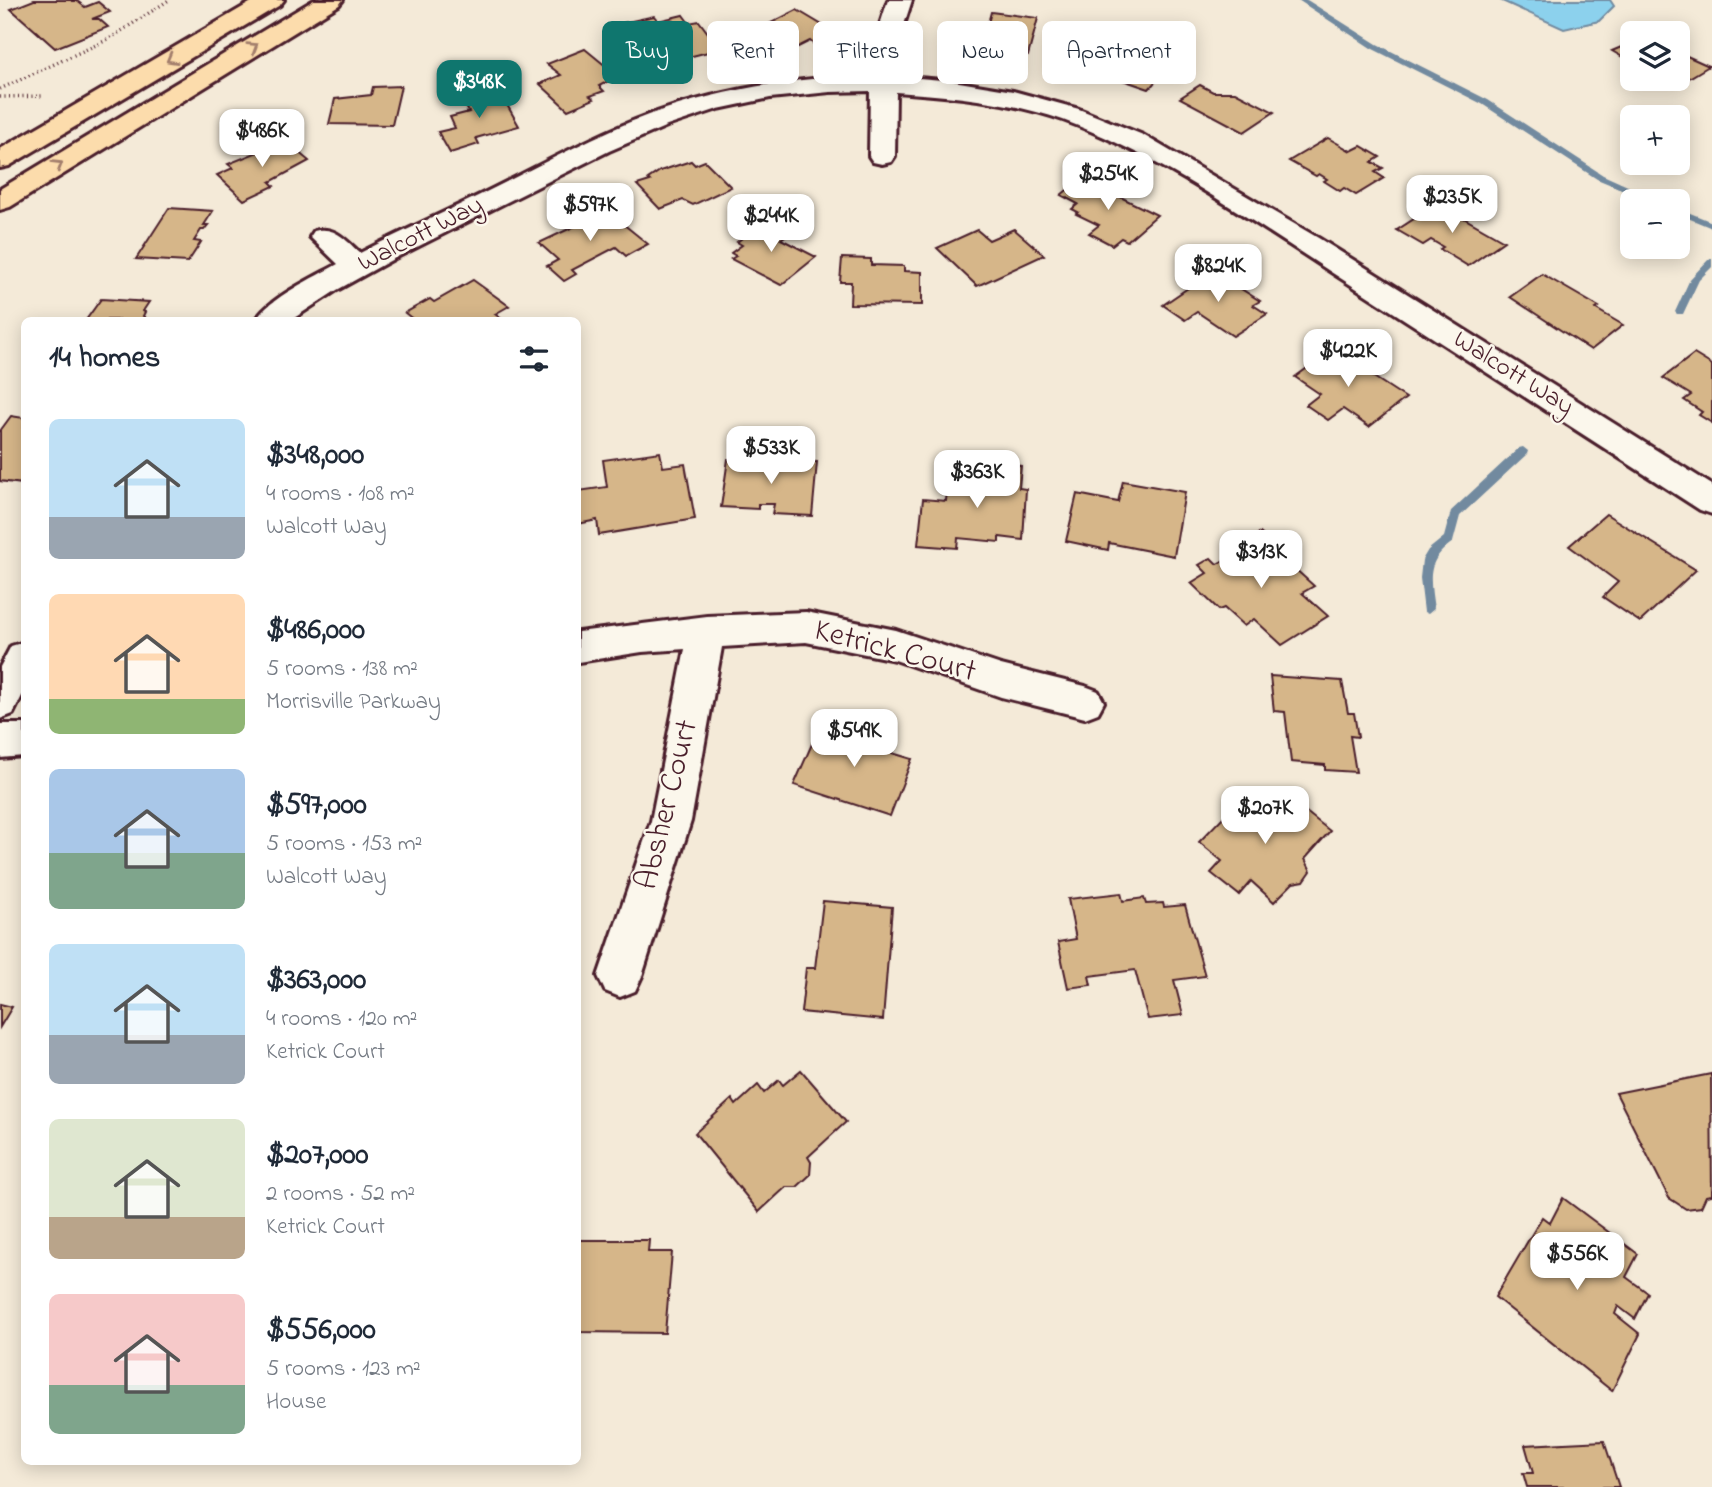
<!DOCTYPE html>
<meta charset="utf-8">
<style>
:root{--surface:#fff;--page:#f6f6f7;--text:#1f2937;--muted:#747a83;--accent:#0f766e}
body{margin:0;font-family:"Indie Flower",sans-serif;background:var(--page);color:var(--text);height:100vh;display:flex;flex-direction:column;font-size:26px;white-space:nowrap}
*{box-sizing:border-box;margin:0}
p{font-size:23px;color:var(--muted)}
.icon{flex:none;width:38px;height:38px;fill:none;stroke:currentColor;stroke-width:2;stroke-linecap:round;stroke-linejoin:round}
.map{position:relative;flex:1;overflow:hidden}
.sheet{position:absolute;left:21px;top:317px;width:560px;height:1148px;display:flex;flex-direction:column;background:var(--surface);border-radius:10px;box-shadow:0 4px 18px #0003}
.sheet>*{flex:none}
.hud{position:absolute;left:602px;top:21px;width:665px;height:63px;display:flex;gap:14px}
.tools{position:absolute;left:1620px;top:21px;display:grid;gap:14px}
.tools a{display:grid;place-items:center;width:70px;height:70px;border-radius:10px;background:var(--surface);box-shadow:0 4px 18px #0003;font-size:35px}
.price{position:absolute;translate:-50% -60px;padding:0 16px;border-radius:14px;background:#fff;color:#222;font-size:23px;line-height:46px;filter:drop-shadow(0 2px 4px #0008)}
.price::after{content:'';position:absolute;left:50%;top:42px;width:21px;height:16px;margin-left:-10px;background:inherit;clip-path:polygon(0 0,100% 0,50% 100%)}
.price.active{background:var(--accent);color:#fff}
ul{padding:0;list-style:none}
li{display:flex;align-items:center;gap:21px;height:175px;padding:0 28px}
li span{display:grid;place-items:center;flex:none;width:196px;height:140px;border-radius:10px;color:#555}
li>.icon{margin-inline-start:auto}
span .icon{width:84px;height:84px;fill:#fffc;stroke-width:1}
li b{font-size:30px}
h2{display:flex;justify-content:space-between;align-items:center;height:84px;padding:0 28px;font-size:30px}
.tag{padding:0 24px;border-radius:10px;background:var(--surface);box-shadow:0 4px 18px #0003;font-size:24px;line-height:63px}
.tag.active{background:var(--accent);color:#fff}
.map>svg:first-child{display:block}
.water{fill:#8cd1ed;stroke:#728a9f;stroke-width:2}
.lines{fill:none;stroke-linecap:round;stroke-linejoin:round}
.stream{fill:#728a9f;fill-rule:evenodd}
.building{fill:#d6b689;stroke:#4a1f2b;stroke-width:2}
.minor-casing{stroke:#4a1f2b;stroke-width:6}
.major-casing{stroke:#4a1f2b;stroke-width:6}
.path{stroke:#4a1f2b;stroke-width:3.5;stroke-dasharray:1 3.5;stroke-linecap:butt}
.minor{fill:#fbf7ec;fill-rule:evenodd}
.major{fill:#fcdcac;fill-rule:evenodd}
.oneway{stroke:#a37e6c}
.labels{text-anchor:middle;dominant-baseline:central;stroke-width:5;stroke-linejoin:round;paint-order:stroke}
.far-street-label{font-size:26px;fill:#4a1f2b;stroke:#fbf7ec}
.street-label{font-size:32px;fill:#4a1f2b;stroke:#fbf7ec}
</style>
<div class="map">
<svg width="1712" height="1487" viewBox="0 0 1712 1487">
<rect width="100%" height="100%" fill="#f4ead8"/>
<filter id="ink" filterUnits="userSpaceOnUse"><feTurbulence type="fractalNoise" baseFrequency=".0143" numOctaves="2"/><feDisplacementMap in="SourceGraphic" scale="14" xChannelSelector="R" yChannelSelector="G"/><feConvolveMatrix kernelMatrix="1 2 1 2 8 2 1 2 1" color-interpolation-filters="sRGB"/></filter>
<g filter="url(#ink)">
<polygon class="water" points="1500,0 1610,0 1614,6 1599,21 1564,29"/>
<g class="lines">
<g class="stream">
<polygon points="1298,0 1307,0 1377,44 1488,100 1603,175 1661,201 1650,201 1597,179 1482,104 1371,48"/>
<polygon points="1678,208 1712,222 1712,228 1678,214"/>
<polygon points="1712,258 1712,267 1699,280 1683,314 1677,314 1675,312 1690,279 1709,259"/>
<path d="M1523,447l5,4 -1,3 -67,62 -7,26c-28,19 -23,37 -19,67l-6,5 -4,-2 -4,-34 2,-18 6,-10 16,-13 7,-26 68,-63z"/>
</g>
</g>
<g class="building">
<polygon points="34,0 74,0 71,1 77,1 85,7 98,2 110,12 92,19 99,19 108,27 55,48 11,9"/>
<polygon points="797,10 837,34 815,45 810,41 798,47 789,41 772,50 747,35"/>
<polygon points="991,12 1038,18 1028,56 972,49 977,33 985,34"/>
<polygon points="683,15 689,23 699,21 720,49 645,68 620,30 626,29 623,23 654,16 658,21"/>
<polygon points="1633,42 1633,63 1612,51"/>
<polygon points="585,49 618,76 599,86 604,91 590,96 594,99 568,110 540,84 561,75 547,64"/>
<polygon points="1095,49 1107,53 1110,49 1167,68 1149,89 1079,65"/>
<polygon points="1678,52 1709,66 1674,87 1660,79 1678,79"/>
<polygon points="1200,85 1213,92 1235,92 1274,112 1244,132 1180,98"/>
<polygon points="401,86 392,125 329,124 335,99 371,95 373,87"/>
<polygon points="489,86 492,91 498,89 519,126 476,138 479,144 450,153 438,132 455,128 450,117 469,112 462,100 473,97 470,91"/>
<polygon points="1328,138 1351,151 1361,146 1380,157 1372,162 1383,168 1375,172 1384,178 1356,195 1344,188 1340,191 1324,181 1327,179 1319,174 1316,176 1289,161"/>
<polygon points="285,141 309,161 270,182 274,186 244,200 217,175 233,168 228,164"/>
<polygon points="691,161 695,165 705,161 731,187 693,205 683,200 660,209 637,185 650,181 648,179 660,171"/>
<polygon points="1082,178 1157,215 1127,241 1121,238 1112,245 1089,233 1099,225 1076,214 1078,212 1072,209 1078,204 1061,195"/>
<polygon points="1434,206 1456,219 1460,216 1504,241 1468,266 1440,249 1443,247 1431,240 1423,245 1397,230"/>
<polygon points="169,208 213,211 204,225 208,225 204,230 201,230 194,241 201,242 188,262 136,259"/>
<polygon points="607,211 648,244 626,256 616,247 572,270 576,274 564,281 547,266 558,260 539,243"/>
<polygon points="764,221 789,233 781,239 816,257 781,285 731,259 736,256 731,253 742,245 737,242"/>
<polygon points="1014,229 1044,255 977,286 937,248 977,230 989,240"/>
<polygon points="842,258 871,259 871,265 904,266 904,271 922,272 922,305 850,304 851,282 840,282"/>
<polygon points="1213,271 1260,301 1253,305 1267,314 1233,336 1197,312 1185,320 1163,305"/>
<polygon points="1542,274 1599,307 1596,309 1623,325 1591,350 1510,297"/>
<polygon points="473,280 509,306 495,314 503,320 414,320 405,313 430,299 434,302"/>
<polygon points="101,299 149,302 143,311 145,312 143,316 148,320 86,320"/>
<polygon points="1336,347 1371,368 1366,372 1406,398 1369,427 1343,409 1328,420 1306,405 1320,394 1295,377"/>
<polygon points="1694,354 1712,365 1712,423 1699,415 1702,412 1684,400 1691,395 1663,378"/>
<polygon points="11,416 24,418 23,484 0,481 0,431"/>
<polygon points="660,452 663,467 685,464 695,519 599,535 597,520 578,524 578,491 607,487 603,460"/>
<polygon points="728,459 817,462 812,516 772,514 774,504 758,504 758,509 721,507"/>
<polygon points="979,462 1021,466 1019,488 1026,489 1023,540 999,537 999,542 958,538 957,548 918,545 923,499 946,501 947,490 977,492"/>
<polygon points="1123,481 1185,492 1174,556 1109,543 1108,550 1066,541 1077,494 1118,502"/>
<polygon points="1606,514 1696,570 1640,622 1603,597 1618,582 1569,546"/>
<polygon points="1260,533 1297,565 1293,567 1314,586 1302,593 1328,616 1282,645 1254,619 1244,626 1224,608 1219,610 1191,583 1207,573 1199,565 1211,558 1217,564 1242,550 1238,546"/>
<polygon points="1270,676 1342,681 1348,713 1354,713 1358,737 1350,736 1356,772 1325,770 1325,765 1291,762 1285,712 1274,711"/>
<polygon points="822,721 894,746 892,753 912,759 890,816 794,785"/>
<polygon points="1280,791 1330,831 1305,859 1311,871 1304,881 1293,883 1274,902 1251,881 1239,895 1211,873 1222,861 1199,842 1225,815 1232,821 1248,804 1255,810 1265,800 1269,803"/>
<polygon points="1121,893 1123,901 1144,898 1146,904 1163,903 1164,907 1185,905 1205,976 1174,980 1183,1015 1148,1019 1135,970 1089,976 1091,985 1068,988 1058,942 1076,939 1068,899"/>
<polygon points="823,901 892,907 883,1020 801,1012 806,968 815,968"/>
<polygon points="0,1004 12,1007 0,1027"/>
<polygon points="801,1070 846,1122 808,1157 811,1162 810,1175 797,1187 786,1187 759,1212 695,1133 732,1099 736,1105 758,1085 764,1093 779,1080 783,1085"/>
<polygon points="1711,1074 1712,1195 1706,1196 1701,1207 1686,1209 1669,1198 1616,1093"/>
<polygon points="1563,1198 1638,1254 1626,1277 1648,1293 1635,1319 1618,1306 1615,1314 1640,1334 1612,1391 1495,1297 1542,1217 1550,1223"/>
<polygon points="578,1240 649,1240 648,1252 672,1252 665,1333 578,1332"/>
<polygon points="1604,1441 1619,1487 1527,1487 1523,1473 1533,1473 1525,1445"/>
</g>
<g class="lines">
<defs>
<g id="minor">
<path d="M888,0h24l-11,34 -5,42 57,5 60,10 66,18 64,26 177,104 392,246v29l-12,-4c-122,-79 -244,-157 -366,-236 -85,-55 -176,-119 -271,-154 -54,-19 -111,-24 -167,-28l-1,64 -4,6 -9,2 -9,-2 -4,-6 1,-65 -40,1 -60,6 -52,11 -51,17 -58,25 -214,107 -58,32 -46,30h-35c13,-22 59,-43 82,-56l-28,-27 4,-6c20,-6 32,9 46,22 44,-23 90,-43 134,-65 51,-25 100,-53 154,-73 72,-26 147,-38 223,-39l6,-42z"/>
<polygon points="806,612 896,630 1001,665 1085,686 1098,691 1104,702 1098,713 1085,718 1001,697 895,660 806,642 722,647 691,821 642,976 635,991 620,997 605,991 598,976 651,821 685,649 642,652 578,662 578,632 707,616"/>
<polygon points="24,642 24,692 13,714 0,719 0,667 11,646"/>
<polygon points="0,724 24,724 24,756 0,758"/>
</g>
<g id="major">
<polygon points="255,0 284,0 280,5 9,166 0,168 0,149"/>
<polygon points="314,0 343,0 339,5 10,207 0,210 0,189"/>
</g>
</defs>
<use href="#minor" class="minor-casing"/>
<use href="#major" class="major-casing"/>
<g class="path">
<polyline points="0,89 109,39 169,0"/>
<polyline points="0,97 45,96"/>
</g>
<use href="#minor" class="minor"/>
<use href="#major" class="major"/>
</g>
<defs><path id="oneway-chevron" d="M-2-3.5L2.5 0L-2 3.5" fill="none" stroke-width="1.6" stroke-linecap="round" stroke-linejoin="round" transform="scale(1.75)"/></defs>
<g class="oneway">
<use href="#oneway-chevron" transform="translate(253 47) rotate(-32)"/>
<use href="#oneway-chevron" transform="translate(171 59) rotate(150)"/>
<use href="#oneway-chevron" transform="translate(58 165) rotate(-31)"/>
</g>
</g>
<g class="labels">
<g class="far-street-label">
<text transform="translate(421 235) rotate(-27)">Walcott Way</text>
<text transform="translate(1513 374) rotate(32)">Walcott Way</text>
</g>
<g class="street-label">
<text transform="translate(895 652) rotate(15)">Ketrick Court</text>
<text transform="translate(668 805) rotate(-76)">Absher Court</text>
</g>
</g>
</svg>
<div class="tools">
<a><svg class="icon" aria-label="layers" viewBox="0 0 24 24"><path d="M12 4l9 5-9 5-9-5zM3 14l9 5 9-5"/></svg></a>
<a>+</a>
<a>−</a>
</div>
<b class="price active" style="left:479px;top:120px">$348K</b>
<b class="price" style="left:262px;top:169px">$486K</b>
<b class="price" style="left:1108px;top:212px">$254K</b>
<b class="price" style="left:1452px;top:235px">$235K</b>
<b class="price" style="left:590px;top:243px">$597K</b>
<b class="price" style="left:771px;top:254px">$244K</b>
<b class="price" style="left:1218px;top:304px">$824K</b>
<b class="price" style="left:1348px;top:389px">$422K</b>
<b class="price" style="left:771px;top:486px">$533K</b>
<b class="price" style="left:977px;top:510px">$363K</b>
<b class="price" style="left:1261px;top:590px">$313K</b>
<b class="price" style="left:854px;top:769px">$549K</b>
<b class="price" style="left:1265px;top:846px">$207K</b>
<b class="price" style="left:1577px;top:1292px">$556K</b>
<div class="hud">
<a class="tag active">Buy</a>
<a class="tag">Rent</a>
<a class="tag">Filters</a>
<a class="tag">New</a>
<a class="tag">Apartment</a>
</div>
<section class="sheet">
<h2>14 homes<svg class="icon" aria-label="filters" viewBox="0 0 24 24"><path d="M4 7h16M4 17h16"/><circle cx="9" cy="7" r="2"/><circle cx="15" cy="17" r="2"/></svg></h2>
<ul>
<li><span style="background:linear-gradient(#bfe0f5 70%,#9aa5b1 0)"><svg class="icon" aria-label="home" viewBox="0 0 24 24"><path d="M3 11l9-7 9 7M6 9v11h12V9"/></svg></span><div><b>$348,000</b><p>4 rooms · 108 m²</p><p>Walcott Way</p></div></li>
<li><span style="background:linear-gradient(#ffd9b3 75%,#8fb573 0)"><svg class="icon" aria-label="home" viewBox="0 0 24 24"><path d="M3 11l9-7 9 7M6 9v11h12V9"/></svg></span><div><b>$486,000</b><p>5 rooms · 138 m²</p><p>Morrisville Parkway</p></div></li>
<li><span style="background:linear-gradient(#a9c7e8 60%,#7fa58c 0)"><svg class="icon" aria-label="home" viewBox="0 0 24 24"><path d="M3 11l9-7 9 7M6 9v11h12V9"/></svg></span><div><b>$597,000</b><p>5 rooms · 153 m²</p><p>Walcott Way</p></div></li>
<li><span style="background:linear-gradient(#bfe0f5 65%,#9aa5b1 0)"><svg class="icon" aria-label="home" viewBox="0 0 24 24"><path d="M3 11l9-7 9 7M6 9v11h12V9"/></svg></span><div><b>$363,000</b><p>4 rooms · 120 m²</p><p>Ketrick Court</p></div></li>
<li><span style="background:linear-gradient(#dfe7d0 70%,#b9a48a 0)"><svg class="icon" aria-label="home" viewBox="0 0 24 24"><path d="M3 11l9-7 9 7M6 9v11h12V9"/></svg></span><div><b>$207,000</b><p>2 rooms · 52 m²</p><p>Ketrick Court</p></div></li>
<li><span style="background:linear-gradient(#f6c9c9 65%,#7fa58c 0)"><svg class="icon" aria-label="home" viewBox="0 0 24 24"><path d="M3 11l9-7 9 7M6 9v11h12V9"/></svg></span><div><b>$556,000</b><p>5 rooms · 123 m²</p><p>House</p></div></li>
</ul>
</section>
</div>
